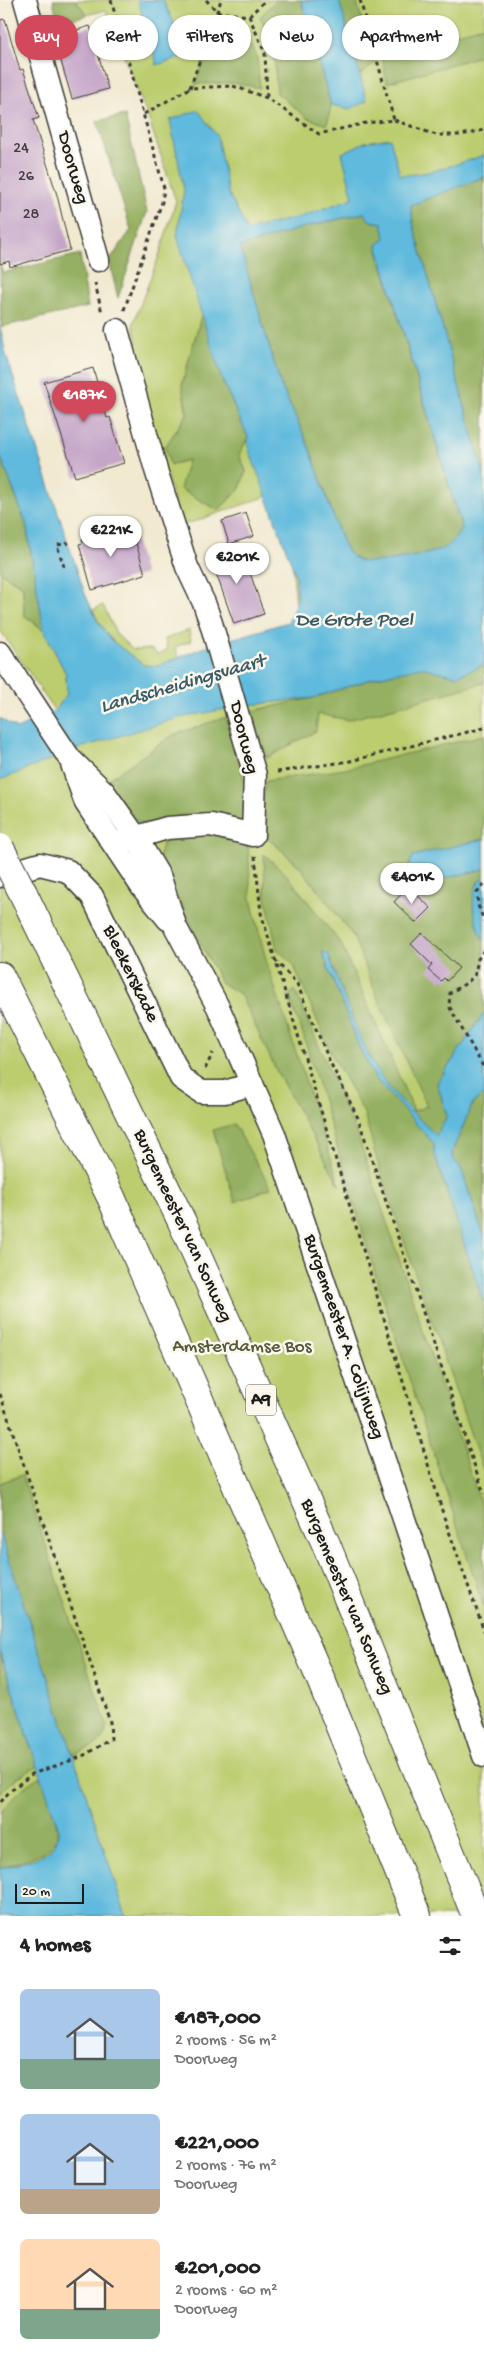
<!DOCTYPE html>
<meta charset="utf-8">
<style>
:root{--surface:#fff;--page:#f2f2f2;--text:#222;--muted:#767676;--accent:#d1495b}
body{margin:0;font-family:"Gochi Hand",sans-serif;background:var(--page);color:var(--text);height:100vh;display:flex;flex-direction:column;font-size:19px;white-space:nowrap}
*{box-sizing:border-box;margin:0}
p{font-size:16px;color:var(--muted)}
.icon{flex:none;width:28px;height:28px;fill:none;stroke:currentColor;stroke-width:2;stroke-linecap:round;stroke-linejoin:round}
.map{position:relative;height:1916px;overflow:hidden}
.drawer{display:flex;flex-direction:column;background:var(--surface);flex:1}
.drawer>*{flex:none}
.guide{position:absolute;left:15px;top:15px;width:455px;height:45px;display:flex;gap:10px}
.scale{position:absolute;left:15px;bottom:12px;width:69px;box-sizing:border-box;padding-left:5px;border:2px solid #1c1c1c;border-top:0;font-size:14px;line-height:18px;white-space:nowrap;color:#1c1c1c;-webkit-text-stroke:4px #fbf7ec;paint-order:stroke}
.price{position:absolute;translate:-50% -42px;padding:0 11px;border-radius:18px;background:#fff;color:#222;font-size:16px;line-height:32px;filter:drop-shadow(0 1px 2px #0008)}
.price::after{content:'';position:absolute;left:50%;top:30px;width:15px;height:11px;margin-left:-8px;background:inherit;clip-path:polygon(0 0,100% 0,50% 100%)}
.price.current{background:var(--accent);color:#fff}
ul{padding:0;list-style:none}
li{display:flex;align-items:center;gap:15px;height:125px;padding:0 20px}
li span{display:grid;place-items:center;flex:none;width:140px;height:100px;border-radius:8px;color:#555}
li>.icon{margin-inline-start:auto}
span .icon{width:60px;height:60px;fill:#fffc;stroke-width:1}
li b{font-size:21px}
h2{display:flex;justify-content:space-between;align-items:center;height:60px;padding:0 20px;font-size:21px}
.pill{padding:0 18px;border-radius:22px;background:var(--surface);box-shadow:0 1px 4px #0004;font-size:18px;line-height:45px}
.pill.current{background:var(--accent);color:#fff}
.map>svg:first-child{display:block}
.green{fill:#bccd6f;stroke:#6c7446}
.forest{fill:#95b062;stroke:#58663f}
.water{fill:#5fbadd;stroke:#3e6b7c;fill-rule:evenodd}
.building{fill:#c5a6c9}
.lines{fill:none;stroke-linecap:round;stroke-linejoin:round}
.minor-casing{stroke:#3c3b37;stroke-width:25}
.highway-casing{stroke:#3c3b37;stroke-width:30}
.path{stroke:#3c3b37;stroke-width:3;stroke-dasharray:4 4;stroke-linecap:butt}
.minor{stroke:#fff;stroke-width:22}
.highway{stroke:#fff;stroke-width:28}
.highway-bridge-casing{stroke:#3c3b37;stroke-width:30;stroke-linecap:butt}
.highway-bridge{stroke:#fff;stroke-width:28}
.labels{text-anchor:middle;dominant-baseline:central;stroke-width:5;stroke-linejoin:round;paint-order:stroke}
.number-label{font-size:16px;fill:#463e47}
.shield{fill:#fbf7ec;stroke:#5f5e5a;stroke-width:1}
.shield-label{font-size:18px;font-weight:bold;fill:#1c1c1c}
.street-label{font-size:19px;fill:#1c1c1c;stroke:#fbf7ec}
.park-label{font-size:19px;fill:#545a39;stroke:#fbf7ec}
.water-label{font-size:20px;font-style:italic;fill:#375b69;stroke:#fbf7ec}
</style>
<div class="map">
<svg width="484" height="1916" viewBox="0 0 484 1916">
<rect width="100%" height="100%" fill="#fbf7ec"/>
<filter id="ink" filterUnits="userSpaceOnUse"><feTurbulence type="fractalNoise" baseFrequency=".02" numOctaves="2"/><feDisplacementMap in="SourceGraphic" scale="10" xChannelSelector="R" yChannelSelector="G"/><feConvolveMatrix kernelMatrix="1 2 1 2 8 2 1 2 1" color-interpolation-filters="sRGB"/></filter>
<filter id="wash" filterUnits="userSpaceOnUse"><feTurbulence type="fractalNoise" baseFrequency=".0096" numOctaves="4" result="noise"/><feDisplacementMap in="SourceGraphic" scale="20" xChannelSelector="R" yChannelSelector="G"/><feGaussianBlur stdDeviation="1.12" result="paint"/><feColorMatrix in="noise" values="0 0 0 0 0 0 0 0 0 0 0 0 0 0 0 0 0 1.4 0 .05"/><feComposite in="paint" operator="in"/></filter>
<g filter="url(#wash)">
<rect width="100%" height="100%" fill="#f1e9d0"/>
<g class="green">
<polygon points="76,0 484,0 484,1916 0,1916 0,779 180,705 297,616 291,552 180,218 178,227 202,313 182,385 187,414 188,460 218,510 239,490 246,471 239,455 248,437 248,447 268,496 181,526 130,346 137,344 133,324 159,256 176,201 149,120 106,10 87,15"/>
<polygon points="0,572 23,586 24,615 44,630 66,674 67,694 55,711 0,630"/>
<path d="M103,605l14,30 16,15 18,-1 7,6 9,-5 -2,-11 24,-9 2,11 -16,6 4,11c-11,4 -22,11 -34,8 -18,-5 -46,-39 -52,-56z"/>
</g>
<g class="forest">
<polygon points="53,0 76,0 87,15 58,23"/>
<polygon points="276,0 301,0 331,105 327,125 307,118 277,93 273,44 260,17"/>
<polygon points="339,0 356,0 375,63 359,76"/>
<polygon points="375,21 388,24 393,49 410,40 449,35 484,26 484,55 387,83"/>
<polygon points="243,22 257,58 260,88 234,83 195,84 217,28 228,23"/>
<polygon points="125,115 147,212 118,298 109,261 131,230 97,121"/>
<polygon points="484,177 484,474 413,223 411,205"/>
<path d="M365,213l5,8 12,2 3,15 -8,8 85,283c-4,5 -9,13 -15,18 -9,7 -75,18 -87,14 -9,-3 -14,-12 -18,-20l-32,-92 -30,-66 -41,-136 66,-20z"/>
<polygon points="80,254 88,307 1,327 0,264 3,273"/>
<polygon points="202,313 222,380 248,437 239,455 246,471 239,490 218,510 180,489 188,460 170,465 165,447 187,414 182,385"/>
<polygon points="0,455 26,523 44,630 24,615 23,586 0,572"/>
<polygon points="484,665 484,683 348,720 318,714 316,731 267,758 252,711 313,698 377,677 421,667 456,676"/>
<path d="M226,717l19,66 -1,39c-17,-2 -43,-9 -59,-7 -16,2 -32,16 -48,6l-31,-40 67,-46z"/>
<polygon points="484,735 484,839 413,856 409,865 410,875 425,883 484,869 484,876 477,883 481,935 484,941 484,1013 437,1083 447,1116 436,1136 434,1152 484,1304 484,1473 380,1171 364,1113 332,1055 293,964 277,949 265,894 264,854 287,875 341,944 414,1111 427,1106 377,997 353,936 300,867 259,830 261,805 266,781 345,769"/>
<polygon points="187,832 214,834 248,844 251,899 267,964 340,1186 278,1074 240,994 221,983 158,860 163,840"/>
<polygon points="295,990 360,1142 484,1514 484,1608 378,1283 302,1031 288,996"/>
<polygon points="484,1094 484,1236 461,1168 453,1158 452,1152 473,1103"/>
<polygon points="234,1124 271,1188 235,1202 213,1130"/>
<path d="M22,1475l84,248c1,23 -15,23 -33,32l-73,-223v-49z"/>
<path d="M0,1653l38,114c-14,5 -28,15 -38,27z"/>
<path d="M41,1776c23,70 31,67 -41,93v-56c12,-14 24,-29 41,-37z"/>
</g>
<g class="water">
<polygon points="138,0 163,0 181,37 182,57 157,65"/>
<polygon points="301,0 339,0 367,101 350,109 331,105"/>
<path d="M198,110l19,26 11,56 19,38 56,-14 50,-18 -11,-45 23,-11 25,-4 10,37c28,0 58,-11 84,-20v22l-73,28 2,18 71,251v191l-28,11 -35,-9 -44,10 -64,21 -72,8 -62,12 -99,30 -80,32v-62l17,11 38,-18 12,-17 -1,-20 -22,-44 -18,-107 -26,-68v-129l6,29 79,239 12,26 15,21 32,24 13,1 48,-19 83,-25 9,-22 -1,-24 -48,-129v-10l-26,-57 -45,-144 7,-46 -14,-70zM364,213l6,8 12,2 3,15 -8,7 85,283c-4,6 -9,14 -15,18 -9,8 -75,19 -87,15 -9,-3 -14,-12 -18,-20l-32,-92 -30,-66 -40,-136 65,-20z"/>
<path d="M484,839v30l-59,14 -12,-3c-5,-8 -4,-15 0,-24z"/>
<path d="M484,876v65c-10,-19 -18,-49 0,-65z"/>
<path d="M322,952l6,1c14,39 28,81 49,117 13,23 40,47 59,65l11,-19 -10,-33 47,-70v81l-11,9 -21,49 1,6 8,10 23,68v68l-50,-152v-8l-59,-66 -16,-31z"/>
<path d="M0,1532l126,384h-126v-47c15,-5 42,-10 53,-22 5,-6 5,-13 5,-20l-58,-174z"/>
</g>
<g id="blocks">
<g class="building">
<polygon points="5,19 20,70 23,69 39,118 33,120 57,195 70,250 10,267 9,261 0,264 0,20"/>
<polygon points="90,26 108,89 72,99 54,37"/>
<polygon points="93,368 107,418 110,417 124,463 75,477 44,382"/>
<polygon points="246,513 254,536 229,544 222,521"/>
<polygon points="128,526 128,530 132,529 145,574 92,590 79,544 83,543 82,539"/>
<polygon points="241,546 264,614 234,624 210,556"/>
<polygon points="408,887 431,908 416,923 394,902"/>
<polygon points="422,933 459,968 447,981 444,978 441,981 428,970 432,965 411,944"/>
</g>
</g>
</g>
<g filter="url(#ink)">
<use href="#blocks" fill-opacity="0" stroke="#3c3b37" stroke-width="1"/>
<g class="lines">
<defs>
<g id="minor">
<polyline points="25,0 98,260"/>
<polyline points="0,653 70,759 104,792 135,836 160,878 176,928 218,1007 274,1134 484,1756"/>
<polyline points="72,764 86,803 142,887 168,919"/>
<polyline points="114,844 167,828 211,825 253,835 255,775 211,623 204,603 187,567 156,470 117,330"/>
<polyline points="0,876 40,864 68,871 92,896 181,1078 201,1092 225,1092 252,1084"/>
</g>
<g id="highway">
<polyline points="23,893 182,1222 326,1544 476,1916"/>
<polyline points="0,976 111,1197 321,1680 417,1916"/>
</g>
</defs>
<use href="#minor" class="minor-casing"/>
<use href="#highway" class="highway-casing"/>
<g class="path">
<polyline points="111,0 164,188 162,202 124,310"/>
<polyline points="206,0 218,12 249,16 266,0"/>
<polyline points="360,0 394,120"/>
<polyline points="249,16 265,53 267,98"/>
<polyline points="190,88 221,0"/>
<polyline points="144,114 190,88 233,86 267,98 319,134 366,123 394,120 436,135 461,135 484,130"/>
<polyline points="95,283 102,313"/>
<polyline points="64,567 57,545 69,543"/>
<polyline points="277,772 350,761 484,728"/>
<polyline points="255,856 261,913 444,1517 484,1631"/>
<polyline points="484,884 477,893 478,905 484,921"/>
<polyline points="484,950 478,959 475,974 468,982 450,993 449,1006 484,1068"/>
<polyline points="275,960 297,984 330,1062 358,1118 484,1494"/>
<polyline points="205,1069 213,1053"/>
<polyline points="0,1394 110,1722 111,1739 81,1757 32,1774 9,1792 0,1803"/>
</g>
<use href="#minor" class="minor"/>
<use href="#highway" class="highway"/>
<defs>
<polyline id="highway-bridge" points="0,848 23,893"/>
</defs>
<use href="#highway-bridge" class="highway-bridge-casing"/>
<use href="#highway-bridge" class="highway-bridge"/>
</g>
</g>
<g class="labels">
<g class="number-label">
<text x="21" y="149">24</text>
<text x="26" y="177">26</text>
<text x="31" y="215">28</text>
</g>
<rect class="shield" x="246" y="1384.5" width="30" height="31" rx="4"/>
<g class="shield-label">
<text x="261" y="1400">A9</text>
</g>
<g class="street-label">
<text transform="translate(72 168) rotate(74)">Doorweg</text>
<text transform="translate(243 738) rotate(76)">Doorweg</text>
<text transform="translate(130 974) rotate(64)">Bleekerskade</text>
<text transform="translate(182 1226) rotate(65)">Burgemeester van Sonweg</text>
<text transform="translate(343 1337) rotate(71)">Burgemeester A. Colijnweg</text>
<text transform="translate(346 1597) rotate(67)">Burgemeester van Sonweg</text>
</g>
<g class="park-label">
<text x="242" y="1347">Amsterdamse Bos</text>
</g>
<g class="water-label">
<text x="354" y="621">De Grote Poel</text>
<text transform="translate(183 685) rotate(-16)">Landscheidingsvaart</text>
</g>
</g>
</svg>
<div class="scale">20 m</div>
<b class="price current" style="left:84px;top:423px">€187K</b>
<b class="price" style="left:111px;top:558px">€221K</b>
<b class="price" style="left:237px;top:585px">€201K</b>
<b class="price" style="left:412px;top:905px">€401K</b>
<div class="guide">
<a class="pill current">Buy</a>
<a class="pill">Rent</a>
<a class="pill">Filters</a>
<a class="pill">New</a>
<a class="pill">Apartment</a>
</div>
</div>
<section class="drawer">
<h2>4 homes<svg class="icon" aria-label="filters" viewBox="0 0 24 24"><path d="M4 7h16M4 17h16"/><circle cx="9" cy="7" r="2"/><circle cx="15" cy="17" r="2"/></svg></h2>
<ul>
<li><span style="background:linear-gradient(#a9c7e8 70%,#7fa58c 0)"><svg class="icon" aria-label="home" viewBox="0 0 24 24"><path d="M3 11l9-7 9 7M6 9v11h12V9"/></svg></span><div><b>€187,000</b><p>2 rooms · 56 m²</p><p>Doorweg</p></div></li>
<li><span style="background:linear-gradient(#a9c7e8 75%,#b9a48a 0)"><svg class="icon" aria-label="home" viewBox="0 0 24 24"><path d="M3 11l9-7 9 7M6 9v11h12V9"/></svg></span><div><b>€221,000</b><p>2 rooms · 76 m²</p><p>Doorweg</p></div></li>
<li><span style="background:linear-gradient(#ffd9b3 70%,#7fa58c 0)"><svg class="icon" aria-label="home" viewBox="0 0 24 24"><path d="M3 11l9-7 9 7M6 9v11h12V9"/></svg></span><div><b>€201,000</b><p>2 rooms · 60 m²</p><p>Doorweg</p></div></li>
</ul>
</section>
